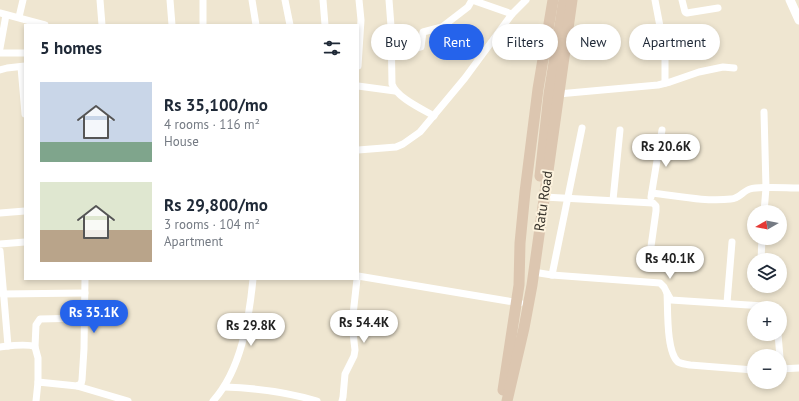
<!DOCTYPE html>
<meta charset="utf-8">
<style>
:root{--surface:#fff;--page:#f2f2f3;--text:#1f2937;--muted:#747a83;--accent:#2563eb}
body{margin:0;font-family:"PT Sans",sans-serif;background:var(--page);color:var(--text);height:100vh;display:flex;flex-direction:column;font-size:15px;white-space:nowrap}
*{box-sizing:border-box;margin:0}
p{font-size:13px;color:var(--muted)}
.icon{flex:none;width:22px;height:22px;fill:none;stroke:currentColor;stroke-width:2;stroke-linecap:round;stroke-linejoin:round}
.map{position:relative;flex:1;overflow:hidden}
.drawer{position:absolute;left:24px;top:24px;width:335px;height:256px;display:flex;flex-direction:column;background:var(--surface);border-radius:0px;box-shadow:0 2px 6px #0003}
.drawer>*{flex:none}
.top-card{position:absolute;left:371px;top:24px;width:368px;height:36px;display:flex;gap:8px}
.needle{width:26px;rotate:261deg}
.tools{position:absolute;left:747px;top:205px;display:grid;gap:8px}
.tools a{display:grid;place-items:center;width:40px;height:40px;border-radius:50%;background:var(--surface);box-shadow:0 2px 6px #0003;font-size:20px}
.price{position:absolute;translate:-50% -34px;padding:0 9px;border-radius:14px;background:#fff;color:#222;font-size:13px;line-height:26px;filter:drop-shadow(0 1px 2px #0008)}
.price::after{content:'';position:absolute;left:50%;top:24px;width:12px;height:9px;margin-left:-6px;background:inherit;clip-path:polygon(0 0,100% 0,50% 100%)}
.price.selected{background:var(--accent);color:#fff}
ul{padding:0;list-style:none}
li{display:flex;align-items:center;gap:12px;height:100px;padding:0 16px}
li span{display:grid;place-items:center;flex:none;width:112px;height:80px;border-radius:0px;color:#555}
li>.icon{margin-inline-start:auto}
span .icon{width:48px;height:48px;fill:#fffc;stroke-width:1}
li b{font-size:17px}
h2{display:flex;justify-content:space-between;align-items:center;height:48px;padding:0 16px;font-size:17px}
.chip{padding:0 14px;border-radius:18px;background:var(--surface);box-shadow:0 2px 6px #0003;font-size:14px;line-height:36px}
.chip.selected{background:var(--accent);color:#fff}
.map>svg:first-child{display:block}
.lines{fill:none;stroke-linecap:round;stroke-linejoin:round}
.minor{stroke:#fff;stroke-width:7}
.tertiary{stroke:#fff;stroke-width:9}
.primary{stroke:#dcc6b0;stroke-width:11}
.labels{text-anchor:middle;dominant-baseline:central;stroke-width:4;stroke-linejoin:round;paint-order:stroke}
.street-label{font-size:14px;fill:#36322a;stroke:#fdf3de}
</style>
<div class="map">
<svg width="799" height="401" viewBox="0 0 799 401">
<rect width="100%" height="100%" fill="#efe6d1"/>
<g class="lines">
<g class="minor">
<polyline points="100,0 102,25"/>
<polyline points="170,0 172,25"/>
<polyline points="252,0 256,25"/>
<polyline points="285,0 290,25"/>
<polyline points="323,0 325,25"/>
<path d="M389,0l2,26 1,58c4,13 30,25 42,32"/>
<polyline points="472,0 512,14"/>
<polyline points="655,0 662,37"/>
<polyline points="682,0 685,12 687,13 718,8"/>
<polyline points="0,13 45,25"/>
<polyline points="19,17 23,0"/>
<polyline points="203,25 203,0"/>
<polyline points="0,48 6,15"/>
<polyline points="0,53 25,53"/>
<polyline points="392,55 421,47 423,32 442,27 468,7 472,0"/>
<polyline points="665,59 665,83"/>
<polyline points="358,66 361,20 359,0"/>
<polyline points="21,67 25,114"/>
<polyline points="0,70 7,68 25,66"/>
<polyline points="358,86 395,91"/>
<polyline points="558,94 658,85 670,82 699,72 723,67 734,68"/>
<polyline points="358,150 396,147 403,144 420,132 465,78 512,14 526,0"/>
<path d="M652,193c26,3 53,9 79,6 8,0 12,-8 19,-10 11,-3 36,-1 49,-1"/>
<polyline points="544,197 653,203 656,206 656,211 648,268"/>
<polyline points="651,197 662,130"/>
<polyline points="613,200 620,130"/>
<polyline points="764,212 766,188 764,112"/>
<polyline points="0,213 25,211"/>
<polyline points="0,244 25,242"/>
<polyline points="0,251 8,346"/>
<polyline points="761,260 762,238"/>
<path d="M533,272l19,3 108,8 4,4 3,6c1,15 -1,59 11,69 3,2 8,2 12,3l64,5"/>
<polyline points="552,275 582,128"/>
<polyline points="358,276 520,303"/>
<polyline points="667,293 671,300 764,306"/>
<polyline points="3,294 85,293"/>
<polyline points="727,303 732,242"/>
<polyline points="778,334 781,369"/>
<path d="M0,347c9,-1 28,-4 35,0l3,11v24"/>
<polyline points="35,347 36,325 40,319 85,318"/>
<polyline points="780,369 799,368"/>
<polyline points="77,386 128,401"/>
<path d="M225,387c30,1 62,5 92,14"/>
<polyline points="36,401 38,382 77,386 81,384 82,380 84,349 85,279"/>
<path d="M213,401c28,-31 36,-81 40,-122"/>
<polyline points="342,401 343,397 345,374 354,356 355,350 352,324 357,279"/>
</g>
<polyline class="tertiary" points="790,0 799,20"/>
<g class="primary">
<polyline points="540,176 549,94 564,0"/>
<polyline points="503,390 519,285 520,243 525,192 538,89 553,0"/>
<polyline points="507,401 524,328 532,285 572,0"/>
</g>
</g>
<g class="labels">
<g class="street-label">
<text transform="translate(543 201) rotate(-82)">Ratu Road</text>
</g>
</g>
</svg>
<div class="tools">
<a><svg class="needle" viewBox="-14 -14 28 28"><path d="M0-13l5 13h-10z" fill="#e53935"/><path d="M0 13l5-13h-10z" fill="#747a83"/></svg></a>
<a><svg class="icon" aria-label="layers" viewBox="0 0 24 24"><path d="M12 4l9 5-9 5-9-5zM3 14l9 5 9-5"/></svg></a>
<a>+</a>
<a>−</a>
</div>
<b class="price" style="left:666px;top:168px">Rs 20.6K</b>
<b class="price" style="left:670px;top:280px">Rs 40.1K</b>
<b class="price selected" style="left:94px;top:334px">Rs 35.1K</b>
<b class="price" style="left:364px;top:344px">Rs 54.4K</b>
<b class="price" style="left:251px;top:347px">Rs 29.8K</b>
<div class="top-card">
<a class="chip">Buy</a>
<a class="chip selected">Rent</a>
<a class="chip">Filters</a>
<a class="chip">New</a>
<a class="chip">Apartment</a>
</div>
<section class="drawer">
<h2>5 homes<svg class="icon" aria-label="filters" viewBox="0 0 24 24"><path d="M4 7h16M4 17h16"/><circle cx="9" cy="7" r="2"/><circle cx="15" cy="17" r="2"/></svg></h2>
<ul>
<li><span style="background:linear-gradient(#c9d6e8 75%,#7fa58c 0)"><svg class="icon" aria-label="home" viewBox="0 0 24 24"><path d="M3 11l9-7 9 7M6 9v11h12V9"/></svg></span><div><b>Rs 35,100/mo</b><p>4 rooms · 116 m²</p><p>House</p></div></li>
<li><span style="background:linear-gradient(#dfe7d0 60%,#b9a48a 0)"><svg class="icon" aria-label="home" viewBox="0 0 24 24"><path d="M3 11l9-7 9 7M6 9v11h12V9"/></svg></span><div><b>Rs 29,800/mo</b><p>3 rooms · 104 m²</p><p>Apartment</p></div></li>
</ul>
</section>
</div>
